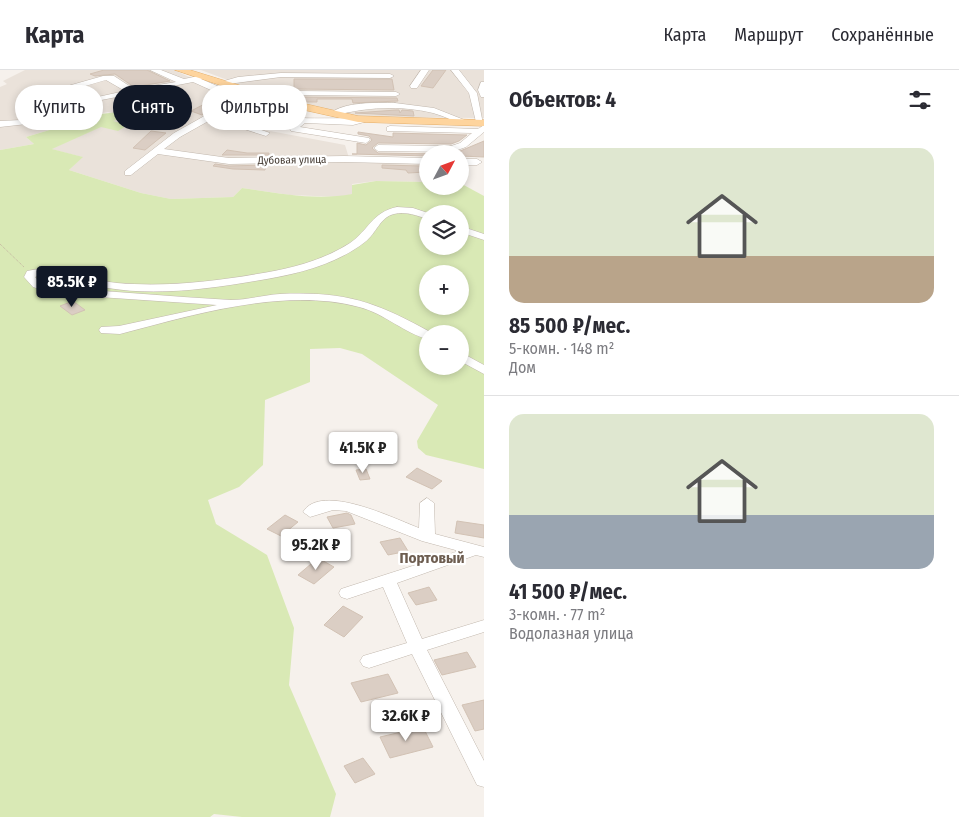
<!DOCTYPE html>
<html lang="ru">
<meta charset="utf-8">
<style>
:root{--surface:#fff;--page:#f7f7f7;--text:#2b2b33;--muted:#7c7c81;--line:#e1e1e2;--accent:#111827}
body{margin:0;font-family:"Fira Sans Condensed",sans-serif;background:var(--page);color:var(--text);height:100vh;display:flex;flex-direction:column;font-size:19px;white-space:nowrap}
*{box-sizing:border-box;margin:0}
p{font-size:16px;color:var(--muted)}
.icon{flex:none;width:28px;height:28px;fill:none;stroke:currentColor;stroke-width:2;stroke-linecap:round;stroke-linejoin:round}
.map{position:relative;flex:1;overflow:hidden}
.details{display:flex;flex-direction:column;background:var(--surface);width:475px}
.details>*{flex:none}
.banner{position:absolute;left:15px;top:15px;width:394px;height:45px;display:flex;gap:10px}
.needle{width:32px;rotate:49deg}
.buttons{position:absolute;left:419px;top:75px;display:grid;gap:10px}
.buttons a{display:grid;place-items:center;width:50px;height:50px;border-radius:50%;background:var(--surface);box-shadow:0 2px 8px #0003;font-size:25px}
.price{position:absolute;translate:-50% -42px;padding:0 11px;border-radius:5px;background:#fff;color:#222;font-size:16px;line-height:32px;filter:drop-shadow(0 1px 2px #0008)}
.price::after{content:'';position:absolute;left:50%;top:30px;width:15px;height:11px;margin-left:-8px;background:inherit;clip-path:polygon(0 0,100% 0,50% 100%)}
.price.active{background:var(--accent);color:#fff}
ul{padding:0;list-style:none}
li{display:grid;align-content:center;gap:10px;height:265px;padding:0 25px}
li+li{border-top:1px solid var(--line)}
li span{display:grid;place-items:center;height:155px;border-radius:15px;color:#555}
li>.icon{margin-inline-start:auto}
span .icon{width:90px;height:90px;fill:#fffc;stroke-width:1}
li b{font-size:21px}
h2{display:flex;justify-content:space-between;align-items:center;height:60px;padding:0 25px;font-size:21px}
.pill{padding:0 18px;border-radius:22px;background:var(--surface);box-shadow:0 2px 8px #0003;font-size:18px;line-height:45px}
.pill.active{background:var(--accent);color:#fff}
header{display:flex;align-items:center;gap:30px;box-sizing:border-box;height:70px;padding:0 25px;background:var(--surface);border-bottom:1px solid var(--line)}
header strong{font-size:24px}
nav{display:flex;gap:28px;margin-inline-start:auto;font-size:18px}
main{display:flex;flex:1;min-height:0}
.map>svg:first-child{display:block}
.residential{fill:#eae2da}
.green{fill:#d9e9b5;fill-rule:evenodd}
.building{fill:#dbcec4;stroke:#d2c2b4}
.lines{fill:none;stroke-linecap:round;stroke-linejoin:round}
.minor-casing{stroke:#c2b8ae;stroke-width:1}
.major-casing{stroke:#e5af6b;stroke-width:1}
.path{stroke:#c3b19f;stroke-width:1;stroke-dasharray:1 1;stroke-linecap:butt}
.minor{fill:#fff;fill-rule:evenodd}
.major{fill:#fed49d;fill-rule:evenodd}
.labels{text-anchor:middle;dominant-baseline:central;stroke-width:4.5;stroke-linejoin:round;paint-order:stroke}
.far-street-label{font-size:11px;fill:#4a4139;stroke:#fff}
.neighbourhood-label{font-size:15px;font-weight:bold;fill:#6d5d50;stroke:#fff}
</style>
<header>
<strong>Карта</strong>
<nav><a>Карта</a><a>Маршрут</a><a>Сохранённые</a></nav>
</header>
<main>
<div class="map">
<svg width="484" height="747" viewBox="0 0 484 747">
<rect width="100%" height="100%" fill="#f6f1ec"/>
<g class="residential">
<polygon points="25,0 174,0 215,19 232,32 211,50 345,75 349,88 427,94 427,112 376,111 352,114 353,124 340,127 290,125 242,118 233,127 171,129 141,123 69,100 82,87 51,79 112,51 154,39 148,37 116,44 108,42 80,47 80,51 26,67 34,74 0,80 0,17 7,14 3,11"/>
<polygon points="201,0 484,0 484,48 359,47 257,21"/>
</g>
<path class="green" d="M148,37l7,2 -42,12 15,4 -10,6 -17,-4 -49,22 31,8 -14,13 72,23 30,6 62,-2 9,-9c36,5 75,13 110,6v-9l24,-4 51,1 1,4h32v-3l24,13v273l-58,-14 -8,-7 -1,-7 21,-36 -76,-51 -22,-6 -30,1v33l-45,18 -2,65 -24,22 -31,13 8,24 51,31 27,73 -5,57 47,109 -6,23h-88l-28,-3 -4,3h-210v-667l34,-6 -8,-7 54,-16v-4c23,-4 44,-5 68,-10zM428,144h32v32h-32zM428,204h32v32h-32zM428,264h32v32h-32z"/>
<g class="building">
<polygon points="104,0 147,0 170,11 134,17 115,4 95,6 90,4"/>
<polygon points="433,0 446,0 433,18 421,16"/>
<polygon points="294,9 392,9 394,20 294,19"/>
<polygon points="218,27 229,30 202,45 191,41"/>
<polygon points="296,27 397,28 398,31 353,33 352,29 317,29 317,32 305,32 294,29"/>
<polygon points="240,35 294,52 289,57 284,56 235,38"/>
<polygon points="396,40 399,40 400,43 402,40 413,41 414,46 355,43"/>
<polygon points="151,61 166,63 145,80 133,78"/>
<polygon points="358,62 393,67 393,63 467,65 459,71 451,74 378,73 372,78 378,83 443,84 428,84 428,86 352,84 357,84 357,73 366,75 372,70 369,66 358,64"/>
<polygon points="484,71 484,87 460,86 460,84 453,84"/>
<polygon points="227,80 247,83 269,83 269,85 222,85"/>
<polygon points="215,94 229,96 266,95 265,100 233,99 213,96"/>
<polygon points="382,95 422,96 426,102 408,103 406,100 382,98"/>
<polygon points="73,231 85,240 72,245 60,236"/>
<polygon points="417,398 442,411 432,419 406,407"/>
<polygon points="366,399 370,409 360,410 356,400"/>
<polygon points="347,443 351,445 355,454 333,458 327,447"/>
<polygon points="285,445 298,452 281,466 267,459"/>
<polygon points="457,451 484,455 484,468 455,463"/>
<polygon points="400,468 408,481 388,485 380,472"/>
<polygon points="318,488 334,497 314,514 298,505"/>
<polygon points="429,517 437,530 416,535 408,523"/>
<polygon points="343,536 363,547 344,567 324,555"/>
<polygon points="467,582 476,597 442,605 434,590"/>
<polygon points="388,604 398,623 361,632 351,613"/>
<polygon points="484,630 484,659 475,661 462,635"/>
<polygon points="423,657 433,677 390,688 380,667"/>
<polygon points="363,688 375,704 355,713 344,696"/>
</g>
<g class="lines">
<defs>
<g id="minor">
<path d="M150,0h11l23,9 19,-4 1,2 -3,2c32,13 68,33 103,39 12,1 64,-1 68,2l-19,5 -48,-2 -5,4 69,11 1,2 -4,3 -75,-12 -1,-2 7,-8 -57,-18 -10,5 52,19 -7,2 -51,-17 -6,3 52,18 -4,3 -54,-17 -32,18 -16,12 65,9 115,-2 84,2v6l-84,-2 -115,2 -71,-10 -27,21h-6v-4l49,-38 59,-33 -40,-18 -112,22 -54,20 -27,3v-6l21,-1 32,-13 -24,-6v-4l74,-21h11l20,13 42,-7zM106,10l19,11 -64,14 -20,-6z"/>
<polygon points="421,0 429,0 417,18 411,18 410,16"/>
<polygon points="451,0 459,0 477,23 483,54 476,52 469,23"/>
<polygon points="281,3 390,4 394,6 390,8 281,7 221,15 217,13 238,7"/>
<polygon points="481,12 484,12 484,27 481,27 478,20"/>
<polygon points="295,21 396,22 400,24 396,26 296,25 273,32 269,30"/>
<path d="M395,33l39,5 33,13 -4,3c-10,-3 -19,-8 -30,-11 -33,-8 -67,-6 -100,3l-4,-2c16,-13 46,-11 66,-11z"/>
<polygon points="484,55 484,62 466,77 452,82 378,81 374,78 378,75 451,76 460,73 472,63 387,61 387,57 390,56 478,59"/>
<polygon points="460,89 477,89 482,92 477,95 460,95"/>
<path d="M397,137l16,1 18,6h-3v5c-11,-3 -22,-8 -34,-5 -14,3 -18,20 -29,28 -31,24 -72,33 -110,39 -47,8 -100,15 -147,7 -22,-3 -52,-21 -73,-11l6,6 15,5c58,3 117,9 175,12 16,0 33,-5 49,-6 66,-3 96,8 152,39l-4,1v5c-23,-5 -44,-26 -69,-32 -75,-20 -166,8 -239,27l-19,-1 -2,-3 2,-3 18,-1 98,-21 -162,-11 -22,-7 -9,-10 3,-6c32,-8 59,9 90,12 46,4 94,-1 140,-9 32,-5 65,-13 93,-31 19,-13 22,-31 47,-36z"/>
<polygon points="460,156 484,164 484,170 460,162"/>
<polygon points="460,282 484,295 484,304 460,291"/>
<path d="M427,428l7,5 1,31 49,13v10l-8,-2 -79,28 25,56 62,-19v12l-57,18 57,111v26l-7,-2 -65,-131 -43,14 -6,-2 -3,-5 3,-5 44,-13 -24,-56 -36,12 -6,-2 -2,-4 2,-4 118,-38 -37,-10 -76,-30 -13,-1 -23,7 -7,-5c18,-30 92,7 116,16l1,-25z"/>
</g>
<polygon id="major" points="175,0 190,0 284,29 358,46 484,50 484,56 358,52 277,34"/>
</defs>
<use href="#minor" class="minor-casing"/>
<use href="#major" class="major-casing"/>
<polyline class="path" points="0,174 24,197"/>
<use href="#minor" class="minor"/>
<use href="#major" class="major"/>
</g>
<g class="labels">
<g class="far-street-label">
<text transform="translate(292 90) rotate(-1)">Дубовая улица</text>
</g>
<g class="neighbourhood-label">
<text x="432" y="488">Портовый</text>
</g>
</g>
</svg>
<div class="buttons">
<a><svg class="needle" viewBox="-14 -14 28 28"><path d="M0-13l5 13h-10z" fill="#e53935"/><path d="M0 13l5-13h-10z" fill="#7c7c81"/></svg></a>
<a><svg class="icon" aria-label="layers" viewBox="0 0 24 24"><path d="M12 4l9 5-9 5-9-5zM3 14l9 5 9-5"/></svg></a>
<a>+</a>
<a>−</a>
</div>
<b class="price active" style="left:72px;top:238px">85.5K ₽</b>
<b class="price" style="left:363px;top:404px">41.5K ₽</b>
<b class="price" style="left:316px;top:501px">95.2K ₽</b>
<b class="price" style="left:406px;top:672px">32.6K ₽</b>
<div class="banner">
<a class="pill">Купить</a>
<a class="pill active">Снять</a>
<a class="pill">Фильтры</a>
</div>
</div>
<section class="details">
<h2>Объектов: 4<svg class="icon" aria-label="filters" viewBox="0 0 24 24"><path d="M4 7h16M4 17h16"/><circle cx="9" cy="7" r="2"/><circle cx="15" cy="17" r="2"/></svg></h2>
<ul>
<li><span style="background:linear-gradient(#dfe7d0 70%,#b9a48a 0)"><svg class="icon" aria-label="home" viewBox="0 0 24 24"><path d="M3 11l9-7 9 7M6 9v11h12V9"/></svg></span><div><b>85 500 ₽/мес.</b><p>5-комн. · 148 m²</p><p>Дом</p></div></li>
<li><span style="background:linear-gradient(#dfe7d0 65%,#9aa5b1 0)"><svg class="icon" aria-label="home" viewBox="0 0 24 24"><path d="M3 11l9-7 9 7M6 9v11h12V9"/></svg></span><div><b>41 500 ₽/мес.</b><p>3-комн. · 77 m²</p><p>Водолазная улица</p></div></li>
</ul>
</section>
</main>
